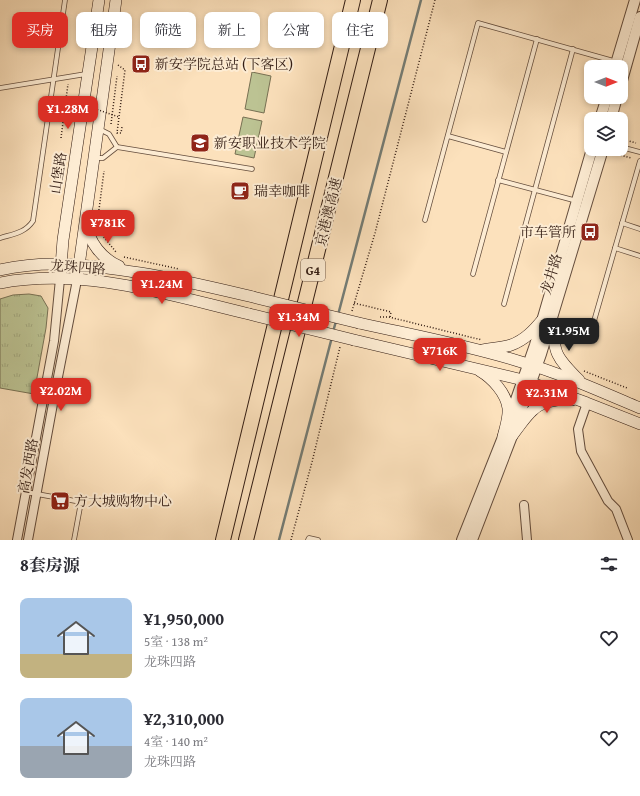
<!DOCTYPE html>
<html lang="zh">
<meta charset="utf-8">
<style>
:root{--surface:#fff;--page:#f2f2f3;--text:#2b2b33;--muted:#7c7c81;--accent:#d93025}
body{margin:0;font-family:"Gentium Book Plus","Noto Serif SC",serif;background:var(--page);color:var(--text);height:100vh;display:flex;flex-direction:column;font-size:15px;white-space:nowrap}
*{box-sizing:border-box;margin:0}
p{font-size:13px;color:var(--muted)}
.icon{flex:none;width:22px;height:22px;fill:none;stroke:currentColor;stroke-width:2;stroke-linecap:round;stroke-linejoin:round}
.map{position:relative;height:540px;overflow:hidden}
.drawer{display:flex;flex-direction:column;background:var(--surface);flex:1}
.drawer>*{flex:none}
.top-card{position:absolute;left:12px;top:12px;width:400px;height:36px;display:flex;gap:8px}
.needle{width:26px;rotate:90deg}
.buttons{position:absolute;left:584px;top:60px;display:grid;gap:8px}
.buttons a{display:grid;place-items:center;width:44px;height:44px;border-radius:8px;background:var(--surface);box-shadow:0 2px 6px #0003;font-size:20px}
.price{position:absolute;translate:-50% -34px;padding:0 9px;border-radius:8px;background:var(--accent);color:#fff;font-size:13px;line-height:26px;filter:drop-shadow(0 1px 2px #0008)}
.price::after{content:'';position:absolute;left:50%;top:24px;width:12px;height:9px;margin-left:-6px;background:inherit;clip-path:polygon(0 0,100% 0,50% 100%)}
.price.on{background:#222;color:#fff}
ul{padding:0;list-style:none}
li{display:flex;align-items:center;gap:12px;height:100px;padding:0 20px}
li span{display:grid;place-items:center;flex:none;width:112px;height:80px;border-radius:8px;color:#555}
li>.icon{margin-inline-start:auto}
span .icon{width:48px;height:48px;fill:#fffc;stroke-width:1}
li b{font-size:17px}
h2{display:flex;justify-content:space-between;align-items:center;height:48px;padding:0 20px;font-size:17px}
.chip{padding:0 14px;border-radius:8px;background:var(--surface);box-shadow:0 2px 6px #0003;font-size:14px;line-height:36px}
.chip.on{background:var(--accent);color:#fff}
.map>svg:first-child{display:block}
.grass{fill:url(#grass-tufts);stroke:#777053}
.pitch{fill:#bcc393;stroke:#777053}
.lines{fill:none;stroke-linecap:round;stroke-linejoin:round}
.stream{stroke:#747c75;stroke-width:2.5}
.service-casing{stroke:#644d3d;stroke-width:5.5}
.minor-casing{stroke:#644d3d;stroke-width:10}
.tertiary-casing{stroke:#644d3d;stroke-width:12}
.secondary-casing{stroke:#321c13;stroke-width:12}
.motorway-casing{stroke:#321c13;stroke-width:16}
.path{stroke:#321c13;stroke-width:1.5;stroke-dasharray:1 2;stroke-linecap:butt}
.service{stroke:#fdecd3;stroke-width:4}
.minor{stroke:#fdecd3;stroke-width:8}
.tertiary{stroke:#fdecd3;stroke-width:10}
.secondary{stroke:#fdecd3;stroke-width:11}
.motorway{stroke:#fce1bc;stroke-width:14}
.secondary-bridge-casing{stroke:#321c13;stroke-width:12;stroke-linecap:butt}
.path-bridge{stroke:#321c13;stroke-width:1.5;stroke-dasharray:1 2;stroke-linecap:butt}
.secondary-bridge{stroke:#fdecd3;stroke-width:11}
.labels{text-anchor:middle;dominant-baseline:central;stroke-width:4;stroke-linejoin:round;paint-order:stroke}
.shield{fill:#fdecd3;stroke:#6f5a4d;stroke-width:1}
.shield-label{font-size:13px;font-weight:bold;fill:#321c13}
.poi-label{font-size:14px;fill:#321c13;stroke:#fdecd3;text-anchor:start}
.street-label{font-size:14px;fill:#321c13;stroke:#fdecd3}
</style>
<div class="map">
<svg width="640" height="540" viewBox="0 0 640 540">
<defs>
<pattern id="grass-tufts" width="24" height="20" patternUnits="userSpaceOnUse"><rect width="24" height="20" fill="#bcc393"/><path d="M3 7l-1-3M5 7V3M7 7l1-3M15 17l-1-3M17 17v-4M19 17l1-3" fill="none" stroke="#a2a77e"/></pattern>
</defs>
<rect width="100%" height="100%" fill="#fce1bc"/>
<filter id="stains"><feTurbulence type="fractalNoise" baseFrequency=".005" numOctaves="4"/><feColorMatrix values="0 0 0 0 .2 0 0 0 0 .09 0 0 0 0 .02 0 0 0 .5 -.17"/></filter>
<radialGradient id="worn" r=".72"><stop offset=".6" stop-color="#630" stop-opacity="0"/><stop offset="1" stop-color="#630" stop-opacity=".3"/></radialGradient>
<polygon class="grass" points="29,294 41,296 48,308 46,328 34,394 0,388 0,299 13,295"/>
<g class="pitch">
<polygon points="252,72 271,76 264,113 245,109"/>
<polygon points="243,117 262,121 254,158 235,154"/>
</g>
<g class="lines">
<g class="stream">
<polyline points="338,315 421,0"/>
<polyline points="333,332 336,321"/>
<polyline points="279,540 332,337"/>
</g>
<defs>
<g id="service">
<polyline points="0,88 86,74"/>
<polyline points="99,129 109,134 117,147 252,169"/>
<polyline points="448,136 506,152"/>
<polyline points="621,147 640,152"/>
<polyline points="95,158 103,158 117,147"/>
<polyline points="498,180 577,201"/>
<polyline points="425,220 478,23 617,62"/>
<polyline points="622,223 640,229"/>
<path d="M0,238c13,-4 25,-5 33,-17l32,-221"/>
<polyline points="615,248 640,256"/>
<polyline points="473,274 537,39"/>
<polyline points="504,304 573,49"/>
<polyline points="590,335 640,161"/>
<polyline points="26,492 81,502 74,540"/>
<polyline points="308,540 309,538 318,540"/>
</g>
<g id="minor">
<polyline points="587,403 578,429 581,451 608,501 616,509 628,540"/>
<polyline points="524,505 527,540"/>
<polyline points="17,540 54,341 60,279"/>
<polyline points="28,540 57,382 77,280"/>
</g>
<g id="tertiary">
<polyline points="615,67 635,0"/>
<polyline points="621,84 640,17"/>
<polyline points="600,119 607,97"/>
<polyline points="611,119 617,97"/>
<polyline points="462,540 503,437 535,345 592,149"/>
<polyline points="472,540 512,436 541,354 603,149"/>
</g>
<g id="secondary">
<path d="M86,223c3,19 16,36 33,43"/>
<path d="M0,270c49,-11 91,-5 140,3 38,6 75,15 113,24"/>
<polyline points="60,279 63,240 99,0"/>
<polyline points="77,280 116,0"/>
<path d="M0,283c83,-16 169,12 249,31"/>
<path d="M552,321c2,33 4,36 27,59"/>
<path d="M359,323c53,12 107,22 159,38 42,12 82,30 122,47"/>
<polyline points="354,340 523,380 587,403 640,424"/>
<path d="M482,350c9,-2 20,-2 29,-5 14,-5 23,-15 32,-26"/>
<path d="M480,371c12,7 26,22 28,37 1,10 -3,20 -5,29"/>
<path d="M512,436c19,-26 25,-38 60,-36"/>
</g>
<g id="motorway">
<polyline points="223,540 353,0"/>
<polyline points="246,540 380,0"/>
</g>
</defs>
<use href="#service" class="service-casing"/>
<use href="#minor" class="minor-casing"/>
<use href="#tertiary" class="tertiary-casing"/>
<use href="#secondary" class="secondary-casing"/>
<use href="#motorway" class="motorway-casing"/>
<g class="path">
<polyline points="118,65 125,70 117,133 121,133 122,127"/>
<polyline points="111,124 117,76"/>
<polyline points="61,138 68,84"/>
<polyline points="621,139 636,143"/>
<polyline points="612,153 631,158"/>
<polyline points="97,225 104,171"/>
<polyline points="98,230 116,252"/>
<polyline points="124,257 179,269"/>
<polyline points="354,303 391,312 390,317"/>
<polyline points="352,311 375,233 435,0"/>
<polyline points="380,317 389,317 482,340"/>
<polyline points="584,371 627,388"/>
<polyline points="291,540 312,462 340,347"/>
</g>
<use href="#service" class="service"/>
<use href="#minor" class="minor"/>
<use href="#tertiary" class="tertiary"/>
<use href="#secondary" class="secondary"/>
<use href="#motorway" class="motorway"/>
<defs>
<g id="secondary-bridge">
<polyline points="253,297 359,323"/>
<polyline points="249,314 354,340"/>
</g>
</defs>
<use href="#secondary-bridge" class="secondary-bridge-casing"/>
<polyline class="path-bridge" points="66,99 119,117"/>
<use href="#secondary-bridge" class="secondary-bridge"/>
</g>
<defs>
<symbol id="bus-square" viewBox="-11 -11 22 22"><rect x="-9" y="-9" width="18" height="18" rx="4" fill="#8f2418" stroke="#fdecd3"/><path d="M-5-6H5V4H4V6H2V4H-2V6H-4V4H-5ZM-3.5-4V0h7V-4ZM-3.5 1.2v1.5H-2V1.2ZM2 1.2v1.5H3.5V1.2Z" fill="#fff"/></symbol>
<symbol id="university-square" viewBox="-11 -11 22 22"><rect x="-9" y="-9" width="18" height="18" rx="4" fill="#8f2418" stroke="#fdecd3"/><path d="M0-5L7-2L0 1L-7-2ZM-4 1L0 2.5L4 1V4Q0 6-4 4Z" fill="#fff"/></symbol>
<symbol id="cafe-square" viewBox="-11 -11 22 22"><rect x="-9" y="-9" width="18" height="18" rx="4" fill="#8f2418" stroke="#fdecd3"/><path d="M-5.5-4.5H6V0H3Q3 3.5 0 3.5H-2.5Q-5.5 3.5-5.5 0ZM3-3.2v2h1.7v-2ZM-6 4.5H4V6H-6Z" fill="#fff"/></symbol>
<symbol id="supermarket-square" viewBox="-11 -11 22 22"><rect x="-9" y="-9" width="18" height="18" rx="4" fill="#8f2418" stroke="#fdecd3"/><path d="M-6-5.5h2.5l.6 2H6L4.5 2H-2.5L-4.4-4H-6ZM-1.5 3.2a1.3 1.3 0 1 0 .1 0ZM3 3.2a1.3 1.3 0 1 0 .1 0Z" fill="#fff"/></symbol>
</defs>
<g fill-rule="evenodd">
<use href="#bus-square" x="130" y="53" width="22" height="22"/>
<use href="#university-square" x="189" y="132" width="22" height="22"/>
<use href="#cafe-square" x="229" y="180" width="22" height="22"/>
<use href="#bus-square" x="579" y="221" width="22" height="22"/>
<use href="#supermarket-square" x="49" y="490" width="22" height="22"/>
</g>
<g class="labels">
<rect class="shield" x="301" y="259" width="24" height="22" rx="3"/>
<g class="shield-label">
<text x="313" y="270">G4</text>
</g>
<g class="poi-label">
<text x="155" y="64">新安学院总站 (下客区)</text>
<text x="214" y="143">新安职业技术学院</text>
<text x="254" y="191">瑞幸咖啡</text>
<text x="576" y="232" text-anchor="end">市车管所</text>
<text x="74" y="501">方大城购物中心</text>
</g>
<g class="street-label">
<text transform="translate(58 173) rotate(-81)">山堡路</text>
<text transform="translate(328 212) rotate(-76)">京港澳高速</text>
<text transform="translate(78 267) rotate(4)">龙珠四路</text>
<text transform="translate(551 274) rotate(-73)">龙井路</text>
<text transform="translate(28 466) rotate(-80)">高发西路</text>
</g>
</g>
<rect width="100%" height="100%" filter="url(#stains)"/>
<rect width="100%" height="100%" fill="url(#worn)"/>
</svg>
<div class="buttons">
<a><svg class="needle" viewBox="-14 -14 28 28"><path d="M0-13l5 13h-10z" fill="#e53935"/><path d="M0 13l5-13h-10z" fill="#7c7c81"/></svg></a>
<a><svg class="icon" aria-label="layers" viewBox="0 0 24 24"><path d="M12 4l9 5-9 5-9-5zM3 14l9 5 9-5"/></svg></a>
</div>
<b class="price" style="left:68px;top:130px">¥1.28M</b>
<b class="price" style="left:108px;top:244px">¥781K</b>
<b class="price" style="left:162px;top:305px">¥1.24M</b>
<b class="price" style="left:299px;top:338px">¥1.34M</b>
<b class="price on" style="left:569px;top:352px">¥1.95M</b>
<b class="price" style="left:440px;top:372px">¥716K</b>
<b class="price" style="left:61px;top:412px">¥2.02M</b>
<b class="price" style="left:547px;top:414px">¥2.31M</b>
<div class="top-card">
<a class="chip on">买房</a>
<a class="chip">租房</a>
<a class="chip">筛选</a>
<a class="chip">新上</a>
<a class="chip">公寓</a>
<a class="chip">住宅</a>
</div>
</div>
<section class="drawer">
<h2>8套房源<svg class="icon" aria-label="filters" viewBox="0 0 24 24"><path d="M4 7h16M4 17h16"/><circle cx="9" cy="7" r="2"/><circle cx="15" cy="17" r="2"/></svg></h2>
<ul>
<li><span style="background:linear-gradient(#a9c7e8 70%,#c2b280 0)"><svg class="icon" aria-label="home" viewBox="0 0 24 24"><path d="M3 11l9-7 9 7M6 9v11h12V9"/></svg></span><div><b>¥1,950,000</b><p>5室 · 138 m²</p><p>龙珠四路</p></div><svg class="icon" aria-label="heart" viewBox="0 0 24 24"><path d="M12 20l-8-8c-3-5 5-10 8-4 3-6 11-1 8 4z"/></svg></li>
<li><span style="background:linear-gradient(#a9c7e8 60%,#9aa5b1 0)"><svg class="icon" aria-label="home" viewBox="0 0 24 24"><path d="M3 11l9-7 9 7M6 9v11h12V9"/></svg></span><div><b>¥2,310,000</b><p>4室 · 140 m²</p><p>龙珠四路</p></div><svg class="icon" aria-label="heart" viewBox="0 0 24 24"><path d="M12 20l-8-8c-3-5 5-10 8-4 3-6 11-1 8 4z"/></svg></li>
</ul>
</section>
